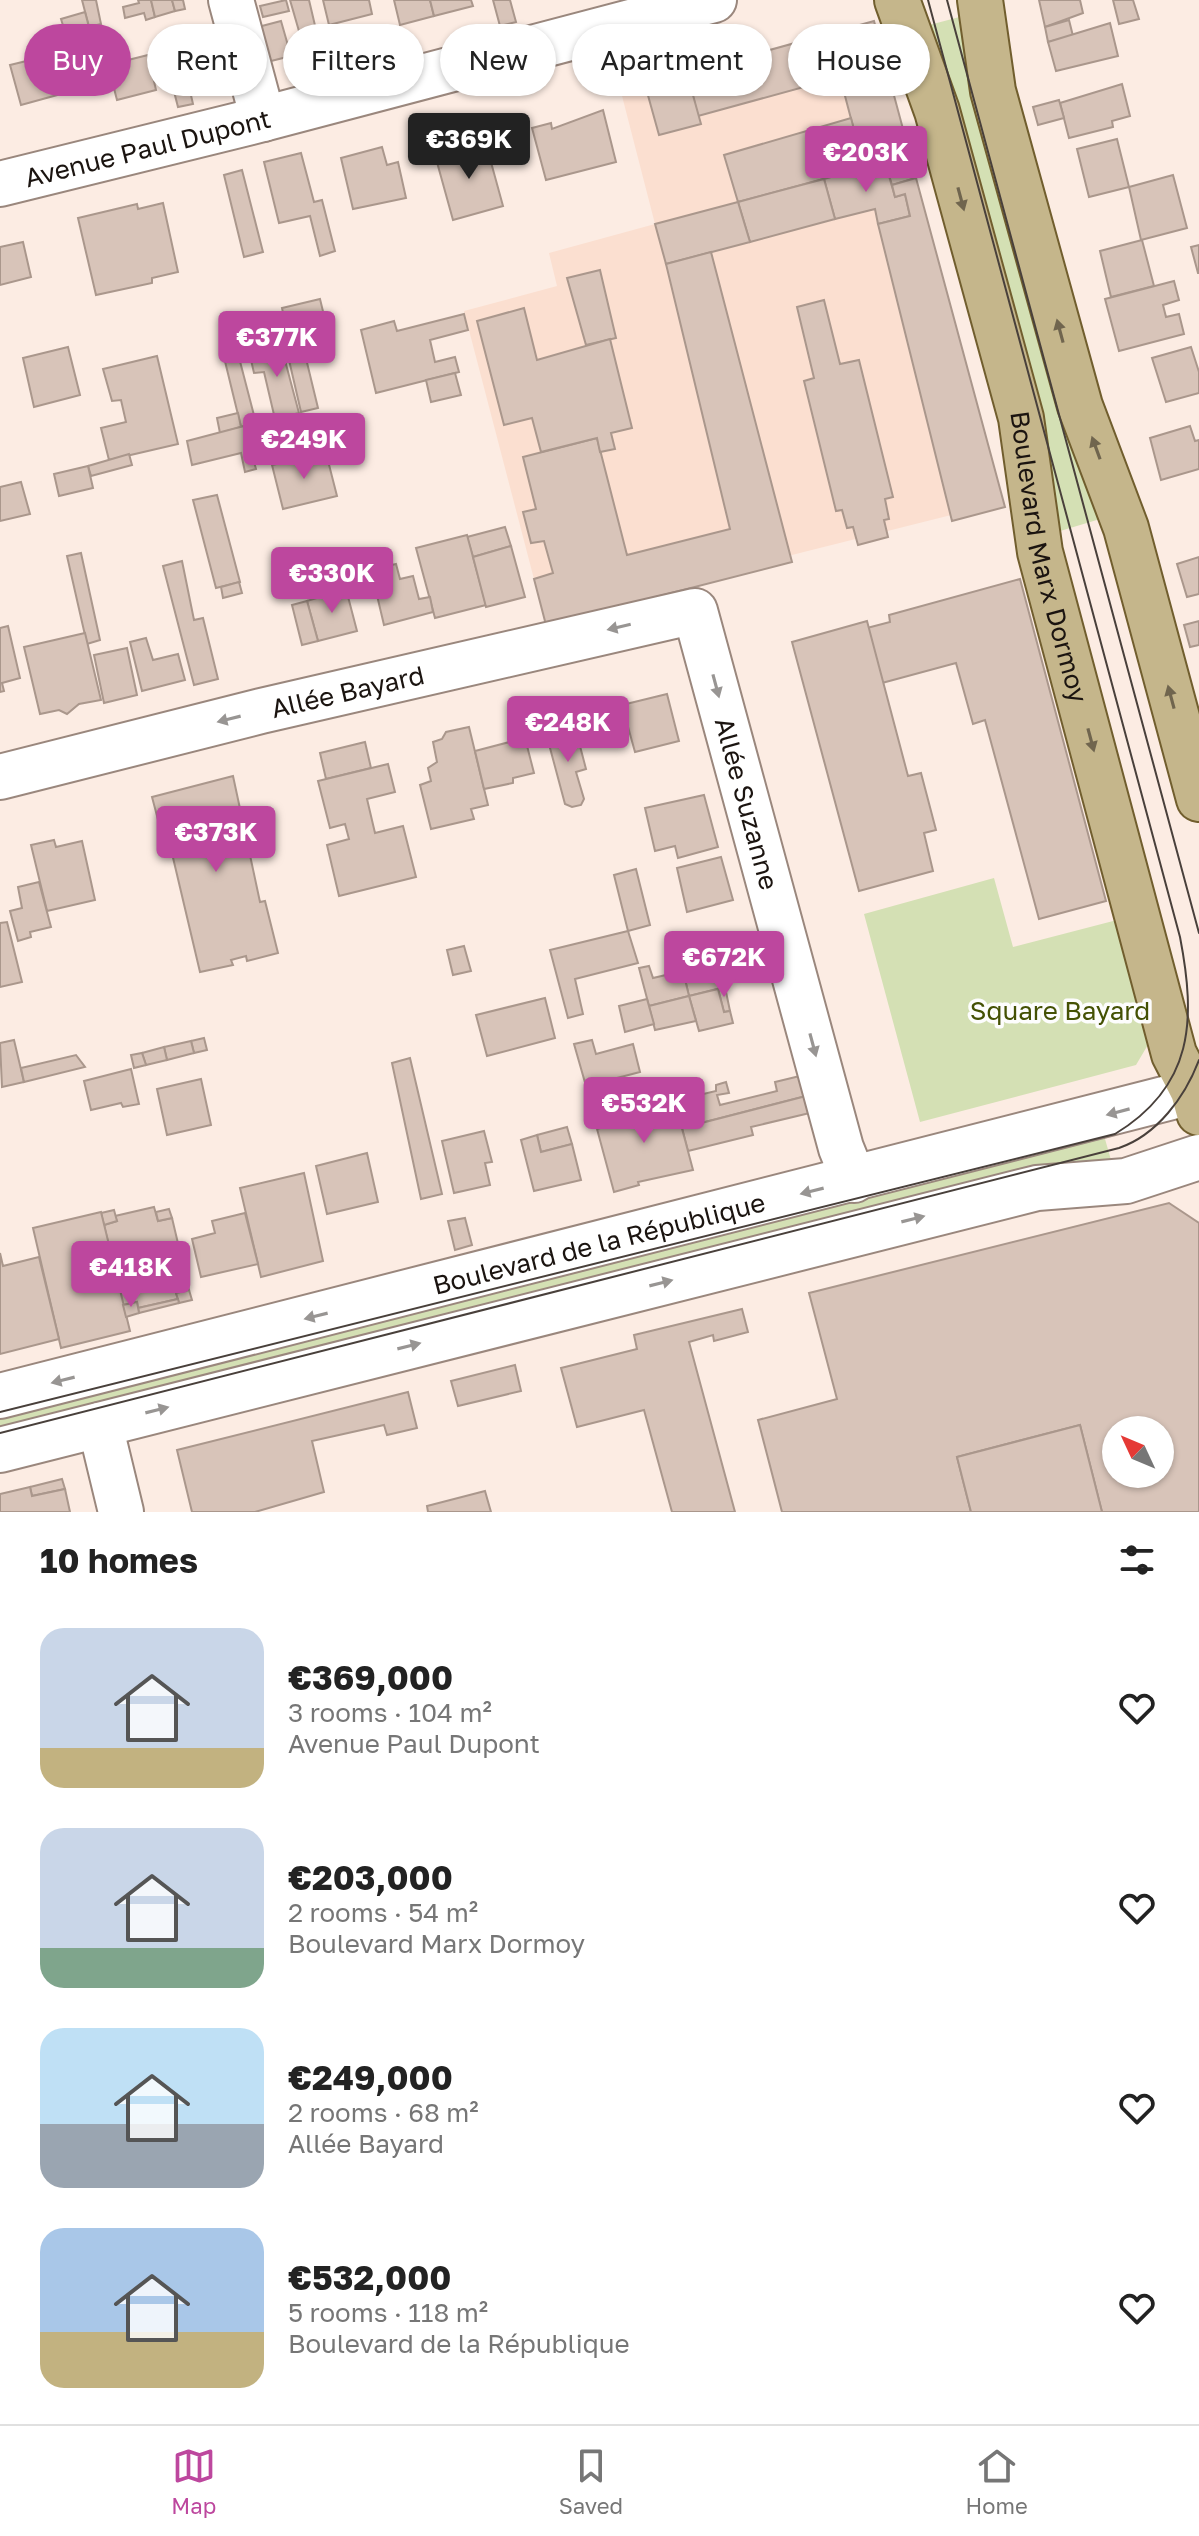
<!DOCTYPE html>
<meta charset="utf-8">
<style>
:root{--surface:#fff;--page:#f2f2f2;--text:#222;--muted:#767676;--line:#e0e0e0;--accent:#bd479e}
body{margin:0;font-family:"Golos Text",sans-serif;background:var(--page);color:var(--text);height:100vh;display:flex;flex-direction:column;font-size:30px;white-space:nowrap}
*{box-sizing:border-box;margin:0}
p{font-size:26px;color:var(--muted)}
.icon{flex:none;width:44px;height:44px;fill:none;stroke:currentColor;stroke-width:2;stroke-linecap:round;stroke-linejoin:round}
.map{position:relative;height:1512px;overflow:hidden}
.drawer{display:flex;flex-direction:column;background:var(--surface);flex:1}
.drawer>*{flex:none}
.guide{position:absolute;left:24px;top:24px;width:1152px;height:72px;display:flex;gap:16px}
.needle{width:52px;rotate:314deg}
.tools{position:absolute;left:1102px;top:1416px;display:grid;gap:16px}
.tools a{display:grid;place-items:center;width:72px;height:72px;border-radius:50%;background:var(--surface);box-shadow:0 2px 6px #0004;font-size:40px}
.price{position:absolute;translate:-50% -68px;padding:0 18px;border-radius:8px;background:var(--accent);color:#fff;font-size:26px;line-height:52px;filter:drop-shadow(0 2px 4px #0008)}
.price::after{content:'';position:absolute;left:50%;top:48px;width:24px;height:18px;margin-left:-12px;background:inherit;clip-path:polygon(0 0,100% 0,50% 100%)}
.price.selected{background:#222;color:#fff}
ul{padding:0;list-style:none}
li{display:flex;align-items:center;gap:24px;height:200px;padding:0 40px}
li span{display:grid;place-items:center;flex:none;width:224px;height:160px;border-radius:24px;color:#555}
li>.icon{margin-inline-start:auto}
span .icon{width:96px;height:96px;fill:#fffc;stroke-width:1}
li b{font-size:34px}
h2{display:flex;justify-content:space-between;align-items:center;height:96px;padding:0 40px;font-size:34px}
.pill{padding:0 28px;border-radius:36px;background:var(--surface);box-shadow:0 2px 6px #0004;font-size:28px;line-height:72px}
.pill.selected{background:var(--accent);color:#fff}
.tab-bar{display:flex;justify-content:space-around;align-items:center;height:112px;border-top:2px solid var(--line);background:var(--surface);font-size:22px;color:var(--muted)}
.tab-bar a{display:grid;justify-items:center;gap:4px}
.tab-bar .selected{color:var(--accent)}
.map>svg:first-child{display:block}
.built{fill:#fbdfd0}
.green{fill:#d4e0b4}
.building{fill:#d8c4b9;stroke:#aa978c;stroke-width:2;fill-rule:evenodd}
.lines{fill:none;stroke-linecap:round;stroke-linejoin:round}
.minor-casing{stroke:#9a877d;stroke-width:48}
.major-casing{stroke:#715e2e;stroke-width:48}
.minor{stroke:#fff;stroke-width:44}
.major{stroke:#c5b68b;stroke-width:44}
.tram{stroke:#49403b;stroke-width:2}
.oneway{fill:#70654e}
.oneway2{fill:#989593}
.labels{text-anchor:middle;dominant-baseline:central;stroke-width:7;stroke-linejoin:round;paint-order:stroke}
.street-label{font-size:26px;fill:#1b1410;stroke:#fdfdfd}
.park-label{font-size:26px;fill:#445104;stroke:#fdfdfd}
</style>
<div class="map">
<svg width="1199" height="1512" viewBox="0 0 1199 1512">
<rect width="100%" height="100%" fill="#fcece3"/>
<polygon class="built" points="874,21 1003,502 740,568 546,625 464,311 557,286 549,253 655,224 612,57 678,39 688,73"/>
<g class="green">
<polygon points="967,15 1110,516 1047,535 918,28"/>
<polygon points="994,878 1013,947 1117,920 1149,1043 1136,1065 920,1122 864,914"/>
<polygon points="1101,1125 1111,1160 1108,1162 0,1439 0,1405"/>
</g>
<g class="building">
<polygon points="82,0 96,0 101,24 89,27"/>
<polygon points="138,0 151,0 155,17 146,20 144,13 125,18 123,7 139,3"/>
<polygon points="151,0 172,0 175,11 155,17"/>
<polygon points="172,0 183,0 185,9 175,11"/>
<polygon points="286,0 289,11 263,17 260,6"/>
<polygon points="290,0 309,0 317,34 301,38"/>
<polygon points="323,0 369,0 372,14 329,25"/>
<polygon points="394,0 430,0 434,16 400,25"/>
<polygon points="430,0 471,0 473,6 434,16"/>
<polygon points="493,0 510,0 516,22 500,26"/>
<polygon points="1039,0 1080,0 1083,13 1045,27"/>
<polygon points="1113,0 1133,0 1139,19 1119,24"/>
<polygon points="85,12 93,42 70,48 61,19"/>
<polygon points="1069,20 1073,36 1048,42 1045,27"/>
<polygon points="281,21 291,56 267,62 258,27"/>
<polygon points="874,21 910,155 864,168 840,77 698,116 687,73"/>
<polygon points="1110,23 1118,56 1056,71 1048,42"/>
<polygon points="188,26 191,37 208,33 217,70 187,78 193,104 178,107 162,45 172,42 170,30"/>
<polygon points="51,55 61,94 21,105 10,65"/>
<polygon points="148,55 156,90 117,100 108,65"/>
<polygon points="686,70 701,124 659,135 644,81"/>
<polygon points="1122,84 1130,116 1112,121 1113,127 1069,138 1060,103"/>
<polygon points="1059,100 1064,118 1038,125 1033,107"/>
<polygon points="603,110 616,162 546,180 532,128 551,123 552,129"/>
<polygon points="851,118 864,168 738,202 724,155"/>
<polygon points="1117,139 1129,187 1089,197 1077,149"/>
<polygon points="486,144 503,206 453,220 435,155"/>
<polygon points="382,147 387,165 398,162 406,198 353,209 341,158"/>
<polygon points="301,153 314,202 322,200 335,251 320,256 310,216 279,223 264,162"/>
<polygon points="910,155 916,178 892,185 885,162"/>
<polygon points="885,162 895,197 905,194 910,216 878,224 875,209 835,219 824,179"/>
<polygon points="242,170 263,252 244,257 224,175"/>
<polygon points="1173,175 1187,228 1141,240 1129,187"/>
<polygon points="916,178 1005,507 952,521 878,224 910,216 905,194 895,197 892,185"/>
<polygon points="824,179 835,219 750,242 738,202"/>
<polygon points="738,202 750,242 666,264 655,224"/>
<polygon points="163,203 178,272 152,278 152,283 96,295 78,218 137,204 138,209"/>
<polygon points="1142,240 1154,286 1111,297 1100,251"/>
<polygon points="23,242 31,277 0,285 0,247"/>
<polygon points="1199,245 1199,273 1198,273 1191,247"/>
<polygon points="711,252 792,562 546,625 534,579 553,573 544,541 531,543 523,512 536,509 523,457 597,438 627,555 730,529 666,264"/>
<polygon points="600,270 616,338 586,345 567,278"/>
<polygon points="1174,281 1179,300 1163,305 1166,317 1179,314 1184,334 1119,351 1105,299"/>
<polygon points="320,299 329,336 302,342 318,408 301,412 286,347 290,346 282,308"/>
<polygon points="824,300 840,364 859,360 893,497 885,499 889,519 884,520 888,537 858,545 853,527 847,528 842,510 836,511 804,381 814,378 797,307"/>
<polygon points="524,308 537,360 610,339 632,428 611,433 615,449 600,452 597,438 541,452 532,418 504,425 477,321"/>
<polygon points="464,314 468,330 430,340 435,362 455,357 459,372 376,393 361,330 394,321 397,331"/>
<polygon points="284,340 287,352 283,353 299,413 275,419 264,372 254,373 251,360 265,357 262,346"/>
<polygon points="236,346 256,423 241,427 222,349"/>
<polygon points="68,347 80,395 34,407 23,358"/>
<polygon points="1191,347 1199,372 1199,393 1166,402 1152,358"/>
<polygon points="157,356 178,444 109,460 101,428 126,422 121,400 112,401 103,369"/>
<polygon points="455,373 461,395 431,402 426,380"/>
<polygon points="238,413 241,427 220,433 217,418"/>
<polygon points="278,418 280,427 247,436 244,426"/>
<polygon points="244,426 256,469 245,472 241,453 192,465 187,441"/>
<polygon points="1190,426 1195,441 1199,440 1199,469 1161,480 1150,438"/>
<polygon points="326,453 337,496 283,509 272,465"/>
<polygon points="129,454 132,465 91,476 88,466"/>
<polygon points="88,466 93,488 59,496 54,474"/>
<polygon points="21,482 30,514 0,521 0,487"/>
<polygon points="217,495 240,582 216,588 193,500"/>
<polygon points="505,527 511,546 473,557 467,537"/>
<polygon points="467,535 486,605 435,618 416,548"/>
<polygon points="511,546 525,597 486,607 473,557"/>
<polygon points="81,553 100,640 87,644 67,556"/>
<polygon points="1199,557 1199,594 1187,597 1177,564"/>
<polygon points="182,561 194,620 203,618 218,679 194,685 163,566"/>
<polygon points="396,564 400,579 413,576 419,599 430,597 433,612 384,625 371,570"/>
<polygon points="1020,579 1106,901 1039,919 985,720 973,724 956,663 882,683 867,628 890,622 889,615"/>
<polygon points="239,582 242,593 223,598 221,587"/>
<polygon points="346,589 357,631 318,641 307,601"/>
<polygon points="307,601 318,641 302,645 292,605"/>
<polygon points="867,621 908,776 921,773 936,830 924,833 933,871 859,891 792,642"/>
<polygon points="1199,621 1199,645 1190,647 1184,625"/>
<polygon points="8,626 20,678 2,683 4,691 0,692 0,628"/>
<polygon points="85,633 101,700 79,704 67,714 59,710 40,714 24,647"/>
<polygon points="146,638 153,660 178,654 185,680 142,691 130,642"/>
<polygon points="127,648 137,695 104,703 94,655"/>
<polygon points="667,694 679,741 635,752 622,705"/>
<polygon points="469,727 488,805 471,809 474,819 431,829 420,785 431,781 428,768 437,762 433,742 442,739 446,732"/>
<polygon points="575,727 586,769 576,772 584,799 581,805 572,807 565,804 546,733"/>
<polygon points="525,738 534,773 513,778 513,783 484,789 475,751"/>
<polygon points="365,742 371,768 326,779 320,753"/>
<polygon points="388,764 395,792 367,799 375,833 403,826 416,877 339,896 327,845 349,839 345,824 330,828 318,781"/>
<polygon points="233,776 260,902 265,901 278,953 247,961 246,956 231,960 233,965 200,972 170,845 165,846 152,797"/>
<polygon points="704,795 718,847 678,858 675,846 655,851 645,808"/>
<polygon points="54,840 56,847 82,841 95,900 47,911 31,845"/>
<polygon points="721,857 733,900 687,912 677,868"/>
<polygon points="636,869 650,925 628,931 614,875"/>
<polygon points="39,882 51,927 30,932 31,937 18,941 10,911 22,908 18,887"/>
<polygon points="7,922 22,982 0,987 0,923"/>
<polygon points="628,931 638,963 575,979 583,1014 568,1018 550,950"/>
<polygon points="464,946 471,971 453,975 447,950"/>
<polygon points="712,964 716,978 724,977 725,987 689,996 683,971"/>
<polygon points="649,966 653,978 683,971 689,996 649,1006 639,968"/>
<polygon points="725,987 730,1011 724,1012 718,989"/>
<polygon points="718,989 724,1012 730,1011 733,1023 699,1031 689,996"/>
<polygon points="689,996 696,1021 655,1030 649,1006"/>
<polygon points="545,998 555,1038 487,1056 476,1015"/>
<polygon points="647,999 654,1024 625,1032 619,1006"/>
<polygon points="204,1038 207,1050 194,1053 191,1041"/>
<polygon points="14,1040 24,1082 2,1087 0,1043"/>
<polygon points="592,1040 596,1054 633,1044 640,1072 586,1086 574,1044"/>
<polygon points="191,1041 194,1053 167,1060 164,1047"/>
<polygon points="164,1047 167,1060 146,1065 142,1053"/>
<polygon points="142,1053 146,1065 134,1068 131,1055"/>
<polygon points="76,1055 85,1067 24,1082 21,1068"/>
<polygon points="410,1058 442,1194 421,1199 392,1063"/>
<polygon points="131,1069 139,1104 123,1107 121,1103 91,1110 84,1081"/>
<polygon points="804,1075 810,1095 682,1128 674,1101 716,1091 716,1085 726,1082 729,1093 717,1095 720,1105 777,1091 775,1082"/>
<polygon points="201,1079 211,1125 167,1135 157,1089"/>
<polygon points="810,1095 814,1112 751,1127 753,1135 688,1151 682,1128"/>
<polygon points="658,1099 662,1110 676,1106 693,1170 638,1182 639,1185 614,1192 597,1129 613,1124 609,1112"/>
<polygon points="567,1127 572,1144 541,1152 537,1135"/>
<polygon points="484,1131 492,1162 485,1163 490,1185 454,1193 442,1141"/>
<polygon points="537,1135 541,1152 572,1144 581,1180 534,1191 521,1140"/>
<polygon points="367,1153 378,1202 327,1214 316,1166"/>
<polygon points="304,1173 323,1261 261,1277 240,1188"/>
<path d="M1169,1203l30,20v289h-97l-22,-87 -123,32 14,55h-189l-24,-92 79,-21 -28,-106zM1116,1430h44v44h-44z"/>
<polygon points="154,1207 158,1221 172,1218 189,1290 176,1293 178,1299 138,1308 137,1302 123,1305 104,1225 117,1221 115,1216"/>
<polygon points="169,1209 172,1218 158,1221 156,1212"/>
<polygon points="114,1210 117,1221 104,1225 101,1213"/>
<polygon points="101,1212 130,1331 61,1348 33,1228"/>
<polygon points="245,1213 258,1264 201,1277 192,1239 215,1233 212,1221"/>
<polygon points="465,1218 472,1245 455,1250 448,1221"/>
<polygon points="0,1253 3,1266 39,1257 59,1339 0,1354"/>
<polygon points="189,1290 192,1300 179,1303 176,1293"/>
<polygon points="178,1299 179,1303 139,1313 138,1308"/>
<polygon points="137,1302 139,1313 126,1317 123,1305"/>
<polygon points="742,1309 748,1332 714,1341 713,1335 689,1342 735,1512 672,1512 644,1410 577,1427 561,1368 637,1349 634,1335"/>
<polygon points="515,1365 521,1391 458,1406 451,1381"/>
<polygon points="408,1392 417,1428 387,1435 384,1425 312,1441 324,1492 255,1512 192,1512 177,1450"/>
<polygon points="1080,1425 1102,1512 971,1512 957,1457"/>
<polygon points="62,1479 65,1489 32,1496 30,1487"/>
<polygon points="30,1487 32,1496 65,1489 70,1512 0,1512 0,1494"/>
<polygon points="485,1491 491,1512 428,1512 427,1506"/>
</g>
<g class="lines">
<defs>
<g id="minor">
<polyline points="231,0 263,119"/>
<path id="s1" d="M0,184l263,-65 451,-119"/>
<path id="s2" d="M0,777l261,-66 434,-100 146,537 13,32"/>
<path id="s3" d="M0,1396l1199,-306"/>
<polyline points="100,1425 121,1512"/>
<polyline points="0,1450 1037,1188 1126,1181 1199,1157"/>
</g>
<g id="major">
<path id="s4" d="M897,0l40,111 84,307 19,134 134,502 19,37 6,22"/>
<polyline points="980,0 993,91 1080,406 1126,528 1199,799"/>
</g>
</defs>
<use href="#minor" class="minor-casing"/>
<use href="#major" class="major-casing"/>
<use href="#minor" class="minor"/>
<use href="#major" class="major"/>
<g class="tram">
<polyline points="947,0 1199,933"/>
<path d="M0,1412l1115,-278c79,-48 81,-114 65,-197l-252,-937"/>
<path d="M0,1433l1119,-285c38,-13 66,-51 80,-88"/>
</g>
</g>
<defs><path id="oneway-solid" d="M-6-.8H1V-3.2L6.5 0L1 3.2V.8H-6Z" transform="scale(2)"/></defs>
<g class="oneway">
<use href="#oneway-solid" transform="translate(961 199) rotate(75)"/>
<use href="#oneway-solid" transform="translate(1060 331) rotate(-105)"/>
<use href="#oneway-solid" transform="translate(1096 448) rotate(-110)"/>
<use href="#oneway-solid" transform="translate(1171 697) rotate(-105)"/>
<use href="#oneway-solid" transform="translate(1091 740) rotate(75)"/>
</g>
<g class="oneway2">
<use href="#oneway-solid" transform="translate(619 627) rotate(167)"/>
<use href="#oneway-solid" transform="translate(716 686) rotate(75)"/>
<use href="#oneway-solid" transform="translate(229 719) rotate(166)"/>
<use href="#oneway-solid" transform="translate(813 1045) rotate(75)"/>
<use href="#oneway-solid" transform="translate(1118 1112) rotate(165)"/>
<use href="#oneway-solid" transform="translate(812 1191) rotate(166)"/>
<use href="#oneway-solid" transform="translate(913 1219) rotate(-14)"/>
<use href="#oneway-solid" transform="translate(661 1283) rotate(-14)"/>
<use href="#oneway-solid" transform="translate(316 1316) rotate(166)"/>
<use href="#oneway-solid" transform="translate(409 1346) rotate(-14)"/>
<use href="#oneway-solid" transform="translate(63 1380) rotate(166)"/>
<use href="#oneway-solid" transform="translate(157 1410) rotate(-14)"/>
</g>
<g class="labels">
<g class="street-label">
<text stroke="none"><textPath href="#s1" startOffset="152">Avenue Paul Dupont</textPath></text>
<text stroke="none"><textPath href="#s4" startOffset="578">Boulevard Marx Dormoy</textPath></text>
<text stroke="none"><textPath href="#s2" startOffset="358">Allée Bayard</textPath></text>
<text stroke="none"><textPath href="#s2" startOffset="914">Allée Suzanne</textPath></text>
<text stroke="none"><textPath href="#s3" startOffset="618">Boulevard de la République</textPath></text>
</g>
<g class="park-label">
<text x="1060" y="1010">Square Bayard</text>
</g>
</g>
</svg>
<div class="tools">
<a><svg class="needle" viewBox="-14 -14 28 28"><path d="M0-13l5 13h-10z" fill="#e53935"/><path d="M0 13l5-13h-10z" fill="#767676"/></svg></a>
</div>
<b class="price selected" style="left:469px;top:181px">€369K</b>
<b class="price" style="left:866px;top:194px">€203K</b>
<b class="price" style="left:277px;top:379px">€377K</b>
<b class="price" style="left:304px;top:481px">€249K</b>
<b class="price" style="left:332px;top:615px">€330K</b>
<b class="price" style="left:568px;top:764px">€248K</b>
<b class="price" style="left:216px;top:874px">€373K</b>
<b class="price" style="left:724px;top:999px">€672K</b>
<b class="price" style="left:644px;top:1145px">€532K</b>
<b class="price" style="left:131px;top:1309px">€418K</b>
<div class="guide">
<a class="pill selected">Buy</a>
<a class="pill">Rent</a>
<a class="pill">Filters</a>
<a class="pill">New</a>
<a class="pill">Apartment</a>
<a class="pill">House</a>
</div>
</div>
<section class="drawer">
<h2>10 homes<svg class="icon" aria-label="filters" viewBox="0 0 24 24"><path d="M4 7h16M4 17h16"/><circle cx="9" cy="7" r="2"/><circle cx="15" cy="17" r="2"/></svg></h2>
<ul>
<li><span style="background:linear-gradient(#c9d6e8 75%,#c2b280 0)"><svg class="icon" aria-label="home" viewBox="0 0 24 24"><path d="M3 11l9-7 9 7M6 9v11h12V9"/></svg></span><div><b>€369,000</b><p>3 rooms · 104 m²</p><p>Avenue Paul Dupont</p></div><svg class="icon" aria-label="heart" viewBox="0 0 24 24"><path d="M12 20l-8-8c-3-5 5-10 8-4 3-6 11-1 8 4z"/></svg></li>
<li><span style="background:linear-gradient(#c9d6e8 75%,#7fa58c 0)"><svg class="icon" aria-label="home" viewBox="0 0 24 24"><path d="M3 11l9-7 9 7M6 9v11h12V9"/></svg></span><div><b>€203,000</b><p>2 rooms · 54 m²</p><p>Boulevard Marx Dormoy</p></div><svg class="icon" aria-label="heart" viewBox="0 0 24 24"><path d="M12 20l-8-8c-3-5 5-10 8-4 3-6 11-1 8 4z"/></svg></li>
<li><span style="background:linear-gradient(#bfe0f5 60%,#9aa5b1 0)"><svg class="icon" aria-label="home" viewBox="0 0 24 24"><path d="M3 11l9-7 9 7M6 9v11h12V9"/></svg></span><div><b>€249,000</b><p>2 rooms · 68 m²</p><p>Allée Bayard</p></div><svg class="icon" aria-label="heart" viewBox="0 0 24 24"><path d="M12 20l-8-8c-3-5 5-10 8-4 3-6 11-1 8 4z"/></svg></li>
<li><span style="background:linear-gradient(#a9c7e8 65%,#c2b280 0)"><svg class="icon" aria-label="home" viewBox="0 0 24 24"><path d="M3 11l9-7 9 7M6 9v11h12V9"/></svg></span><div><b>€532,000</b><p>5 rooms · 118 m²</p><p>Boulevard de la République</p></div><svg class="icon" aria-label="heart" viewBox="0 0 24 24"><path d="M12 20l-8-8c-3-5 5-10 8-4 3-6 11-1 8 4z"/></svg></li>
</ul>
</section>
<nav class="tab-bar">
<a class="selected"><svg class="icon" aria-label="map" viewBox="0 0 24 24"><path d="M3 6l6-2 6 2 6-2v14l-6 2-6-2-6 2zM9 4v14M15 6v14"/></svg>Map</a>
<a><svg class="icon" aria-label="saved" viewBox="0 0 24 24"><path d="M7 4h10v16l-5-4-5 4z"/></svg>Saved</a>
<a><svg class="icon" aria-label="home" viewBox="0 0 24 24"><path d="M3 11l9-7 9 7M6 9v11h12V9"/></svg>Home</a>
</nav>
